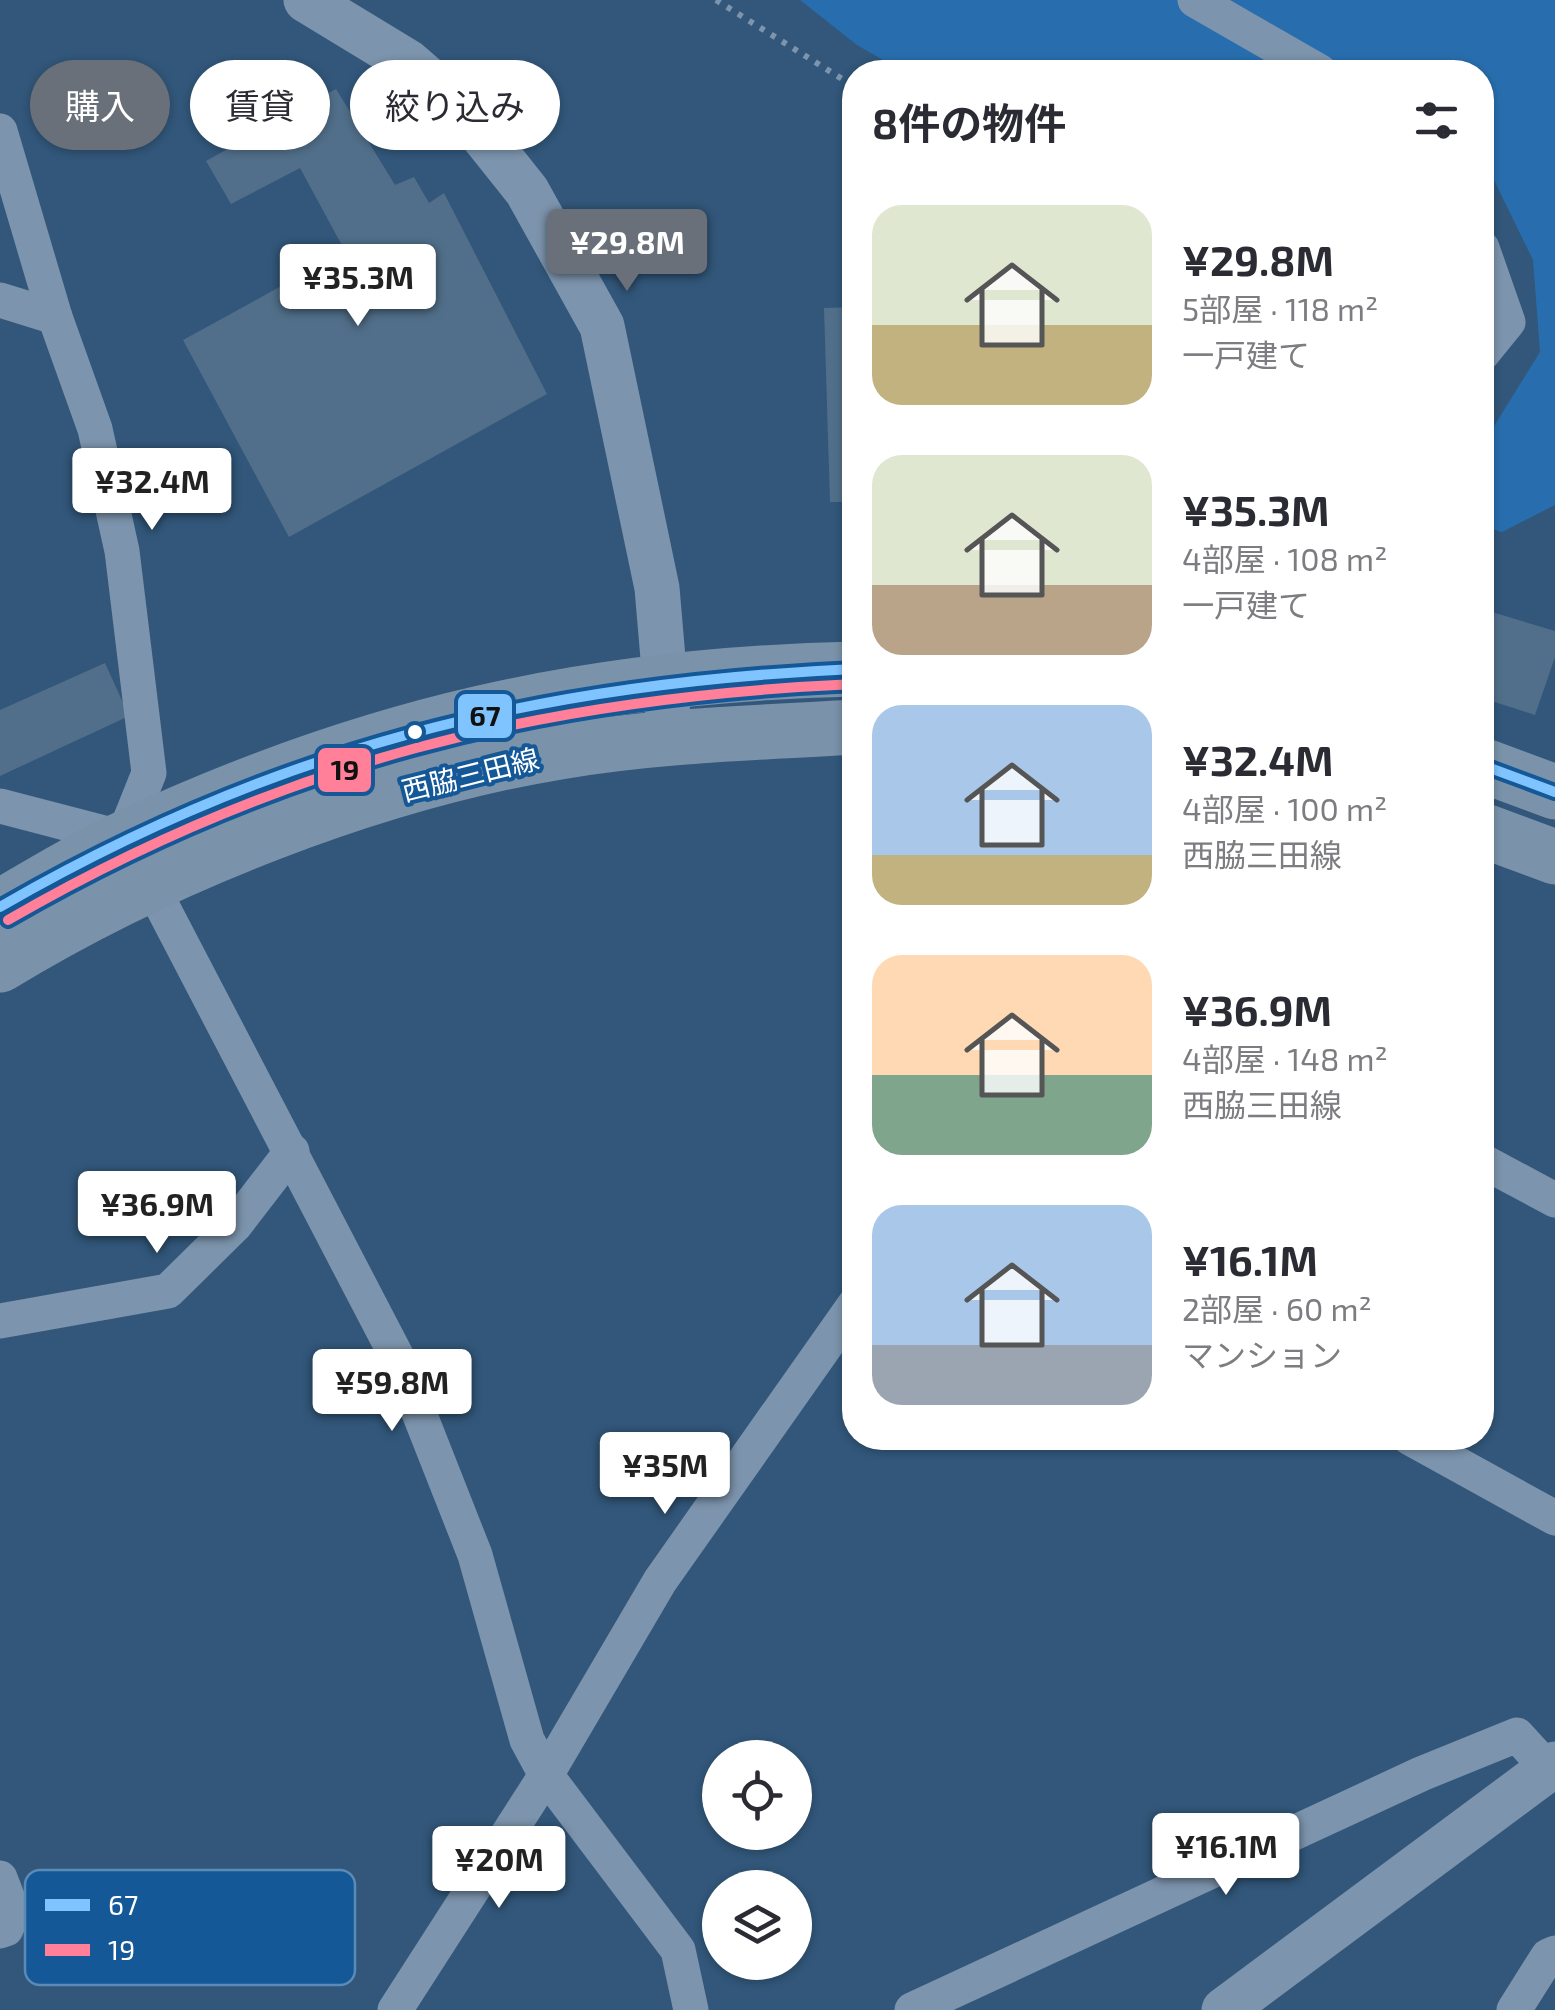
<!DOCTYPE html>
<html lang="ja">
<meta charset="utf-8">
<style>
:root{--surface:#fff;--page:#f7f7f7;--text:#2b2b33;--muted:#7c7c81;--accent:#6a707a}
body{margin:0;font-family:"Exo 2","Noto Sans JP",sans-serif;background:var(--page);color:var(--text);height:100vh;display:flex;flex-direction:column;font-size:38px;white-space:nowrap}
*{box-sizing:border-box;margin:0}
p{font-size:32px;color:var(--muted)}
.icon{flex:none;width:55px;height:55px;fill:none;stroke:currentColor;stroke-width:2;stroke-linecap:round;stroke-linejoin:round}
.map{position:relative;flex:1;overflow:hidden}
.panel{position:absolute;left:842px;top:60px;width:652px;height:1390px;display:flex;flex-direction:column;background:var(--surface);border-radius:40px;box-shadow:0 2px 8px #0004}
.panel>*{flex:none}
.hud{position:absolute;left:30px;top:60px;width:662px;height:90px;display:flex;gap:20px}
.controls{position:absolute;left:702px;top:1740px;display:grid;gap:20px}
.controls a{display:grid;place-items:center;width:110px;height:110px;border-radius:50%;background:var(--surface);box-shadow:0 2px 8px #0004;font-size:50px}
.price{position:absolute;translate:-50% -85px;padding:0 22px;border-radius:10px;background:#fff;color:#222;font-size:32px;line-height:65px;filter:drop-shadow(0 2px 5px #0008)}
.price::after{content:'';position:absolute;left:50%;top:60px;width:30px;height:22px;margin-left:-15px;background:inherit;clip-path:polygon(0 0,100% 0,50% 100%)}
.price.on{background:var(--accent);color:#fff}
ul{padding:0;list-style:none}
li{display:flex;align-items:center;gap:30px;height:250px;padding:0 30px}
li span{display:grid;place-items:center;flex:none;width:280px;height:200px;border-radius:30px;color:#555}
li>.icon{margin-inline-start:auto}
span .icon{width:120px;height:120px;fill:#fffc;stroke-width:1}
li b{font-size:42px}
h2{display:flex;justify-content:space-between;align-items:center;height:120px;padding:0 30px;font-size:42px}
.tag{padding:0 35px;border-radius:45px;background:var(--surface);box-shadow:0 2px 8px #0004;font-size:35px;line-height:90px}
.tag.on{background:var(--accent);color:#fff}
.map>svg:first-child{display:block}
.green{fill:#286eae}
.building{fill:#516f8a}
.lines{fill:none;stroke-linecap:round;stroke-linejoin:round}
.path{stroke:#7c94ad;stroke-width:6;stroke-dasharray:5 8;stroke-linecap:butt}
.minor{stroke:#7c94ad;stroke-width:35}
.tertiary{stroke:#7c94ad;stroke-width:45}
.primary{stroke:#7a93aa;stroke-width:55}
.bus-1-casing{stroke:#145898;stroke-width:18}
.bus-2-casing{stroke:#145898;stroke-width:18}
.bus-1{stroke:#80c4ff;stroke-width:10}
.bus-2{stroke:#ff8098;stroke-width:10}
.bus-dot{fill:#fff;stroke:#145898;stroke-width:4}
.labels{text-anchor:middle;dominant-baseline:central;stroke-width:8;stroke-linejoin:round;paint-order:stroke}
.street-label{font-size:28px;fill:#fff;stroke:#145898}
.key{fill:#145898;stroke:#5a8ab7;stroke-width:2.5}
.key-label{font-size:28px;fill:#fff}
.line-badge{stroke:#145898;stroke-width:4}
.pale-badge-label{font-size:28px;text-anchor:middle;font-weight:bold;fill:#111}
</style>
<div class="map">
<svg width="1555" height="2010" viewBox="0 0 1555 2010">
<rect width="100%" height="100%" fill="#32577a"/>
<polygon class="green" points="800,0 1555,0 1555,505 1502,532 1483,526 1483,444 1540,352 1533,260 1494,180 1483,169 1482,72 904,72 857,45"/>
<g class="building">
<polygon points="336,89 395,185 414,177 429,203 444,193 547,394 289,537 183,340 345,251 300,168 231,204 206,161"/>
<polygon points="855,307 855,502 830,502 824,308"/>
<polygon points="1482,609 1555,631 1555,657 1535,715 1482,698"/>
<polygon points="105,663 129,716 0,776 0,710"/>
</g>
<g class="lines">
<polyline class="path" points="716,0 855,87"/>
<g class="minor">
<polyline points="1195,0 1320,72"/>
<polyline points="0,131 55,317"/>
<polyline points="1482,248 1508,322 1482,354"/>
<polyline points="0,300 55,317 95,429 122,551 149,773 123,838"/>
<polyline points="0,806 123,838 150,883 397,1357 475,1555 527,1740 546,1775 678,1950 691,2010"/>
<polyline points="1482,1161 1555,1200"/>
<polyline points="0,1321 168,1291 235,1225 292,1151"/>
<polyline points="1410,1438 1555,1518"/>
<polyline points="0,1878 13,1912 6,1929 0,1931"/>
<polyline points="395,2010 546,1775 660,1581 855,1304"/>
<polyline points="912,2010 1421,1774 1517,1735 1548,1769"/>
<polyline points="1514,2010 1548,1956 1555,1953"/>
</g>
<g class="tertiary">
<polyline points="306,0 408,62 460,107 527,191 602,326 657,588 668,717"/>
<polyline points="1224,2010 1555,1764"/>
</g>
<g class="primary">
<polyline points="1482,765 1555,792"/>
<polyline points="1482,830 1555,857"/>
<path d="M0,907c42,-24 83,-50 127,-70 242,-113 461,-162 728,-168"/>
<path d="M0,965c161,-98 373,-182 559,-213 98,-17 198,-19 296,-25"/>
</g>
<defs>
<g id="bus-1">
<polyline points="1482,765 1555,792"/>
<path d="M0,907c276,-160 538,-224 855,-238"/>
</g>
<path id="bus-2" d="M8,920c273,-158 533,-222 847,-236"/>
</defs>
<use href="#bus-1" class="bus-1-casing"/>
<use href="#bus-2" class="bus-2-casing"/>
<use href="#bus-1" class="bus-1"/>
<use href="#bus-2" class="bus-2"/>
</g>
<circle class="bus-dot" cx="415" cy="732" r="9"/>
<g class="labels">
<g class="street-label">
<text transform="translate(470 774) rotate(-14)">西脇三田線</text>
</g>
</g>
<rect x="25" y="1870" width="330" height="115" rx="15" class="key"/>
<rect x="45" y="1899" width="45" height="12" fill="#80c4ff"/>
<rect x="45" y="1944" width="45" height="12" fill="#ff8098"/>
<g class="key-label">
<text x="108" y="1915">67</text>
<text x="108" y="1960">19</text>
</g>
<g class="line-badge">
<rect x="456" y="692" width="58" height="48" rx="10" fill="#80c4ff"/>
<rect x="316" y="746" width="57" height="48" rx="10" fill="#ff8098"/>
</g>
<g class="pale-badge-label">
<text x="485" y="726">67</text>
<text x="345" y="780">19</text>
</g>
</svg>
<div class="controls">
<a><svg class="icon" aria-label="locate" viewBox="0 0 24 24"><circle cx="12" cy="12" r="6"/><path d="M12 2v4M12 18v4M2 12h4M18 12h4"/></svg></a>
<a><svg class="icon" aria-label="layers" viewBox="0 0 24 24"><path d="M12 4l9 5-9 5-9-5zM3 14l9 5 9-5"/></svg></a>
</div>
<b class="price on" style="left:627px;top:294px">¥29.8M</b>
<b class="price" style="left:358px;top:329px">¥35.3M</b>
<b class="price" style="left:152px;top:533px">¥32.4M</b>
<b class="price" style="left:157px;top:1256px">¥36.9M</b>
<b class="price" style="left:392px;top:1434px">¥59.8M</b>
<b class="price" style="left:665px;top:1517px">¥35M</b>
<b class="price" style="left:1226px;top:1898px">¥16.1M</b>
<b class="price" style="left:499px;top:1911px">¥20M</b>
<div class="hud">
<a class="tag on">購入</a>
<a class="tag">賃貸</a>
<a class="tag">絞り込み</a>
</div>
<section class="panel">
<h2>8件の物件<svg class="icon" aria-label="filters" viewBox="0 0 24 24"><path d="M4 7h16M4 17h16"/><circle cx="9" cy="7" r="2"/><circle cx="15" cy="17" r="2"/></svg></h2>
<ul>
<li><span style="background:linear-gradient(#dfe7d0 60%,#c2b280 0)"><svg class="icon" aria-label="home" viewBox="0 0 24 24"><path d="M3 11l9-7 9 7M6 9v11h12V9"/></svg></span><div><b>¥29.8M</b><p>5部屋 · 118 m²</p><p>一戸建て</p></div></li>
<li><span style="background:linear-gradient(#dfe7d0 65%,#b9a48a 0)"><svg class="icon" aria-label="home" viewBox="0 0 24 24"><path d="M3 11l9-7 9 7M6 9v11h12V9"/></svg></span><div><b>¥35.3M</b><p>4部屋 · 108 m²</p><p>一戸建て</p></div></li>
<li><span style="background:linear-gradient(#a9c7e8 75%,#c2b280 0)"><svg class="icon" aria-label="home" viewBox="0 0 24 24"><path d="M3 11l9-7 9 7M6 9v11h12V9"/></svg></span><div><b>¥32.4M</b><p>4部屋 · 100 m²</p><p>西脇三田線</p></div></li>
<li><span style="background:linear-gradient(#ffd9b3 60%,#7fa58c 0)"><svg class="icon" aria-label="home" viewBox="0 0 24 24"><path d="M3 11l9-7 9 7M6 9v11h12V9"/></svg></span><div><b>¥36.9M</b><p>4部屋 · 148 m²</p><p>西脇三田線</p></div></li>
<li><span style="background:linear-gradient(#a9c7e8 70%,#9aa5b1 0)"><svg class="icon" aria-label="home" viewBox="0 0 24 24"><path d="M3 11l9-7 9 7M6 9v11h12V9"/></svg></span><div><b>¥16.1M</b><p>2部屋 · 60 m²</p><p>マンション</p></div></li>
</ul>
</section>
</div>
